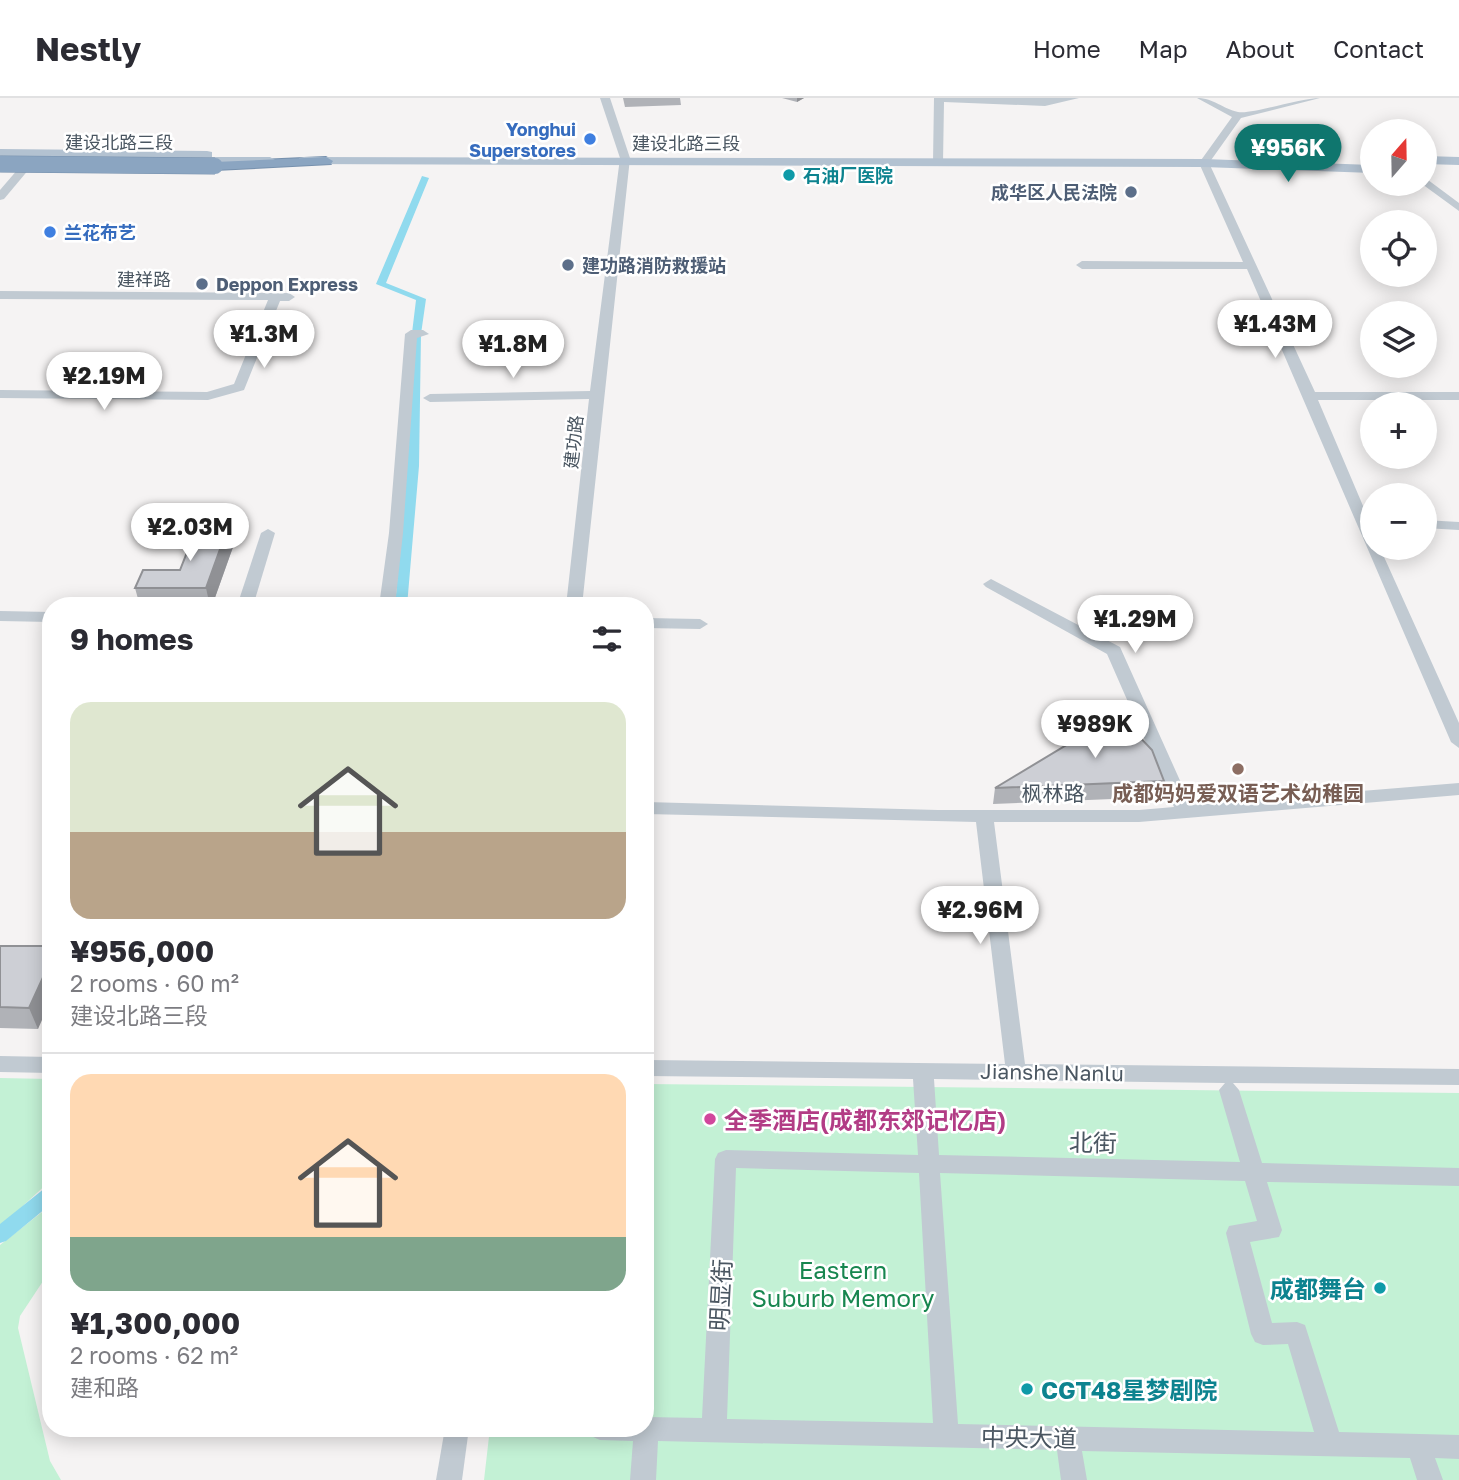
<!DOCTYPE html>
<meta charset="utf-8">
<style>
:root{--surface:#fff;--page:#f7f7f7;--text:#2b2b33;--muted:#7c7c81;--line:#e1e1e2;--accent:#0f766e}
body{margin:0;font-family:"Golos Text","Noto Sans SC",sans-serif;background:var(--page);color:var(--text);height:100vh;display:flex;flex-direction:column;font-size:26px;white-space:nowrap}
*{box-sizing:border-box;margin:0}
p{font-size:23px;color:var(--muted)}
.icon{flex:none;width:38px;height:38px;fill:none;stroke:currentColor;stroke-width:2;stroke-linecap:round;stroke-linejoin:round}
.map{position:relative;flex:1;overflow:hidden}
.panel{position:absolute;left:42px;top:499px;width:612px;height:840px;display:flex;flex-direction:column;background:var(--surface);border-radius:28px;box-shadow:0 4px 18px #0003}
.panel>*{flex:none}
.needle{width:46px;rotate:20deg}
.buttons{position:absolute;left:1360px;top:21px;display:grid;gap:14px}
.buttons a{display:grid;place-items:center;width:77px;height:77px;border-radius:50%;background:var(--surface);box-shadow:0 4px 18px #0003;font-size:35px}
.price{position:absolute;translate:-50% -60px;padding:0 16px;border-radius:24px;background:#fff;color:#222;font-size:23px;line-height:46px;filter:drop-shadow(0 2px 4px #0008)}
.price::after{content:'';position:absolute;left:50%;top:42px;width:21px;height:16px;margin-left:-10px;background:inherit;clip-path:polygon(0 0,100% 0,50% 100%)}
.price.selected{background:var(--accent);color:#fff}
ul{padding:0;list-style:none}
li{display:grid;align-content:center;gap:14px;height:371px;padding:0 28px}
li+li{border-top:2px solid var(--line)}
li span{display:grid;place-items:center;height:217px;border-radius:21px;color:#555}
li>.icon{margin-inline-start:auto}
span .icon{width:126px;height:126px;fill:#fffc;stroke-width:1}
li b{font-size:30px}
h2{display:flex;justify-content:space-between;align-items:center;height:84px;padding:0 28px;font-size:30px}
header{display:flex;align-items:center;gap:42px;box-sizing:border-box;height:98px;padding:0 35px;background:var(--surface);border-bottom:2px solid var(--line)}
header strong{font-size:33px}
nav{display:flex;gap:38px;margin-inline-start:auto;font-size:24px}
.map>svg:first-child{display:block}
.green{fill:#c3f1d5}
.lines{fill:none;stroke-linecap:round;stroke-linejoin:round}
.canal{fill:#90daee;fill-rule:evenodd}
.highway-casing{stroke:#7690ad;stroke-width:2}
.minor{fill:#c1cad2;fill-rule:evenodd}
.major{fill:#b3c2d1;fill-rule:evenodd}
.highway{fill:#8ba5c1;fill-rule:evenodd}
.highway-bridge-casing{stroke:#7690ad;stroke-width:17;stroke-linecap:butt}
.highway-bridge{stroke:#8ba5c1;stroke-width:16}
.wall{fill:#b0b2b7}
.shaded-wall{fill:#909195}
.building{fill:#cdcfd5;stroke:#909195;stroke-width:2}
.shop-dot{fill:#3f7fe0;stroke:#fff;stroke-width:2.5}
.culture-dot{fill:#0f9aa8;stroke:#fff;stroke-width:2.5}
.service-dot{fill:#5c6f8a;stroke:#fff;stroke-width:2.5}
.education-dot{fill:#8d6e63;stroke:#fff;stroke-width:2.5}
.hotel-dot{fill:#d1479c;stroke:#fff;stroke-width:2.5}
.labels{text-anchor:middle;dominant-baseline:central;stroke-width:5;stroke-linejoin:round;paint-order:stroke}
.far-shop-label{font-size:18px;font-weight:bold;fill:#366cbe;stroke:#fff;text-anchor:end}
.far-street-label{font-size:18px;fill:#4a5661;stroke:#fff}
.far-culture-label{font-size:18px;font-weight:bold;fill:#0d838f;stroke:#fff;text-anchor:start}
.far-service-label{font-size:18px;font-weight:bold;fill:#4e5e75;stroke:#fff;text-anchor:start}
.street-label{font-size:21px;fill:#4a5661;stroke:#fff}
.education-label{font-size:21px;font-weight:bold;fill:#785e54;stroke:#fff}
.near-hotel-label{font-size:24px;font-weight:bold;fill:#b23c85;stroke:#fff;text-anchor:start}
.near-street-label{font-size:24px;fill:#4a5661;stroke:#fff}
.near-park-label{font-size:24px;fill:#17864f;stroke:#fff}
.near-culture-label{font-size:24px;font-weight:bold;fill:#0d838f;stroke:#fff;text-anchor:end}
</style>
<header>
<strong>Nestly</strong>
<nav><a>Home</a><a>Map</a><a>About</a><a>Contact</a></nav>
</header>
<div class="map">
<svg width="1459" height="1382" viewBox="0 0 1459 1382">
<rect width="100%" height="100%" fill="#f5f3f3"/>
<g class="green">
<polygon points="0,980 51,981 51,1082 0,1129"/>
<polygon points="646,986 1459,995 1459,1382 484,1382 490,1330 646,1330"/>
<polygon points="51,1107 51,1171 20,1218 18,1230 50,1363 61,1382 0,1382 0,1147"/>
</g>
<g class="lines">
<g class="canal">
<polygon points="422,78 429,80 386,185 426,201 421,236 419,368 407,508 395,508 407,368 412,235 416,202 376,186"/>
<polygon points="51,1088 51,1106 6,1143 0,1145 0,1126 45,1090"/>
</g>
<defs>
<polygon id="highway" points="326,59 333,63 331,66 215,72 208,68 215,64"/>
</defs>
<use href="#highway" class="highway-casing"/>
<g class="minor">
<polygon points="600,0 610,0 630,60 582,508 566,508 589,301 430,304 423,300 430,296 590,293 620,60"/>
<polygon points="934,0 1079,0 1045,8 944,4 943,64 938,67 933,64"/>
<path d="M1197,0c17,0 26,11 41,14 13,3 61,-14 82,-14l-79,20 -32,45 106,229h144v8h-141l54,127v21h8l79,175v25l-8,-6 -204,-473h-165l-6,-4 6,-4 161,1 -44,-99 33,-46z"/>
<polygon points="31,56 40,58 4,101 0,102 0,92"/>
<polygon points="1424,79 1459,105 1459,113 1422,86 1424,86"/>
<polygon points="0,193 289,195 295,199 289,203 280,203 244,292 208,302 0,300 0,292 207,294 234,286 268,202 0,201"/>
<polygon points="411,232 423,232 429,236 417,240 403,435 395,508 379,508 389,435 405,236"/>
<polygon points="1424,422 1459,424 1459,432 1424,430"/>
<polygon points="268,431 275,435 253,508 237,508 261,435"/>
<path d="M991,481l129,68 71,158 268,-22v12l-320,27h-145l31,242 434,5v16l-226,-2 6,7 23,73 197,5v18l-192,-4 15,48 -3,7 -29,5 22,81 25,-1 8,3 34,107 120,3v24l-24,-1 8,22h-26l-7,-22 -328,-7 5,29h-26l-4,-30 -399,-9 -2,39h-26l3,-39 -33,-1 -9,-4 -3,-8h58v-11l56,1 13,-259 3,-6 8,-3 192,5 -5,-76 -267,-3v-16l359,4 -29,-242 -330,-8v-12l292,8h201l35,-3 -67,-153 -121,-67 -3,-3zM934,981l291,4 -6,7 21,72 -301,-7zM736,1070l183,5 14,250 -206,-4zM940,1075l305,8 12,40 -28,5 -3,7 25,101 4,8 8,3 25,-1 26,88 -356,-8z"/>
<polygon points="0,513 51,514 51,524 0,523"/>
<polygon points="646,520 700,521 708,526 700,531 646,530"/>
<polygon points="0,958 51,959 51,975 0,974"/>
<polygon points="445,1330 469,1330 462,1382 436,1382"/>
</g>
<g class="major">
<polygon points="0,51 207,53 212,54 212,59 270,59 277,63 270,67 192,67 187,66 187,61 0,59"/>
<polygon points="1424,58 1459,59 1459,67 1424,66"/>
<polygon points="304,59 1204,61 1372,67 1372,75 1204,69 299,66 299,60"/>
</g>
<use href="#highway" class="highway"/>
<defs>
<polyline id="highway-bridge" points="0,66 215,68"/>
</defs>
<use href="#highway-bridge" class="highway-bridge-casing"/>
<use href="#highway-bridge" class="highway-bridge"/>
</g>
<g class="wall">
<polygon points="623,0 680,0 681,7 625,9"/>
<polygon points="782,0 804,0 797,4"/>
<polygon points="233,449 212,508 140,508 135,490 180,472"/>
<polygon points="1164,683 1160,699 993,706 995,690"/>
<polygon points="0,848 51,848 38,931 0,930"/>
</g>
<g class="shaded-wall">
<polygon points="797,0 804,0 797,4"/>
<polygon points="228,429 233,449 212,508 210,508 206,490"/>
<polygon points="51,862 51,902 38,931 29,910"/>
</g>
<g class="building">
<polygon points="197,429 228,429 206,490 135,490 143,472 180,472"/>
<polygon points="1118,616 1152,652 1164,683 995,690"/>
<polygon points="0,848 51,848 51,862 29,910 0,909"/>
</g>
<g class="shop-dot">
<circle cx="590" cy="41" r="7"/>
<circle cx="50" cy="134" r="7"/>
</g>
<g class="culture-dot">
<circle cx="789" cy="77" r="7"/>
<circle cx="1380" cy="1190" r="7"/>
<circle cx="1027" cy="1291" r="7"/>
</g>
<g class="service-dot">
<circle cx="1131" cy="94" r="7"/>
<circle cx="568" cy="167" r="7"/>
<circle cx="202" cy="186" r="7"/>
</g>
<circle class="education-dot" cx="1238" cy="671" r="7"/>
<circle class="hotel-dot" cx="710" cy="1021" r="7"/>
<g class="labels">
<g class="far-shop-label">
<text x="576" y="31">Yonghui<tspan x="576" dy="21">Superstores</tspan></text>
<text x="64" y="134" text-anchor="start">兰花布艺</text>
</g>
<g class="far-street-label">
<text x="119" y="44">建设北路三段</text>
<text x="686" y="45">建设北路三段</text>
<text x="144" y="181">建祥路</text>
<text transform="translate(573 344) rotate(-84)">建功路</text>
</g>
<g class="far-culture-label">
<text x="803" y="77">石油厂医院</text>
</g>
<g class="far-service-label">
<text x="1117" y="94" text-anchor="end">成华区人民法院</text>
<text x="582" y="167">建功路消防救援站</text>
<text x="216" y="186">Deppon Express</text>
</g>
<g class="street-label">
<text x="1053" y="695">枫林路</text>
<text transform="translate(1052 974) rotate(1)">Jianshe Nanlu</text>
</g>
<g class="education-label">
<text x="1238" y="695">成都妈妈爱双语艺术幼稚园</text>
</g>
<g class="near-hotel-label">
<text x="724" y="1021">全季酒店(成都东郊记忆店)</text>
</g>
<g class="near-street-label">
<text transform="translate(1093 1044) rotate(1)">北街</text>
<text transform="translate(720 1197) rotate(-87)">明显街</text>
<text transform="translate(1029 1339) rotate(1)">中央大道</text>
</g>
<g class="near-park-label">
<text x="843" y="1171">Eastern<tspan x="843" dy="28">Suburb Memory</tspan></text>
</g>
<g class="near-culture-label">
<text x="1366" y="1190">成都舞台</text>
<text x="1041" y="1291" text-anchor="start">CGT48星梦剧院</text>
</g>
</g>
</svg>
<div class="buttons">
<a><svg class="needle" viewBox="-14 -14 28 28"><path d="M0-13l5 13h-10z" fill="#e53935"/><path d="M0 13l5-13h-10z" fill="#7c7c81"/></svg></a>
<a><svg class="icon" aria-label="locate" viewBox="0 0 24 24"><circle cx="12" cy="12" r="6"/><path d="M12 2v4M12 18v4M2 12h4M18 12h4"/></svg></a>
<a><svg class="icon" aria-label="layers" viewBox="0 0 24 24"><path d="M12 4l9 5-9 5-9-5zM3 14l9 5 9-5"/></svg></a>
<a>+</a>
<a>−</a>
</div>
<b class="price selected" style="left:1288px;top:86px">¥956K</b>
<b class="price" style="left:1275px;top:262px">¥1.43M</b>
<b class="price" style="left:264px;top:272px">¥1.3M</b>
<b class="price" style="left:513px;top:282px">¥1.8M</b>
<b class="price" style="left:104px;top:314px">¥2.19M</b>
<b class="price" style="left:190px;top:465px">¥2.03M</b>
<b class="price" style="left:1135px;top:557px">¥1.29M</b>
<b class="price" style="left:1095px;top:662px">¥989K</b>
<b class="price" style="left:980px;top:848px">¥2.96M</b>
<section class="panel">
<h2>9 homes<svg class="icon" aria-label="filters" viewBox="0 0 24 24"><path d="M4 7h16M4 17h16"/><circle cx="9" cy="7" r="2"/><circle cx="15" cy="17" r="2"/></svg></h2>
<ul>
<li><span style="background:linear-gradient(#dfe7d0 60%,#b9a48a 0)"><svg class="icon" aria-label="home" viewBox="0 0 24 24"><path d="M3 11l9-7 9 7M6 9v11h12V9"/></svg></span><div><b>¥956,000</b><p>2 rooms · 60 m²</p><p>建设北路三段</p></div></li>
<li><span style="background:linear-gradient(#ffd9b3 75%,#7fa58c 0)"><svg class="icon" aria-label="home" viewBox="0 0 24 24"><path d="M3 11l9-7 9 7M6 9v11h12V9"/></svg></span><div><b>¥1,300,000</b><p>2 rooms · 62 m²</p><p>建和路</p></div></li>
</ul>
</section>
</div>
